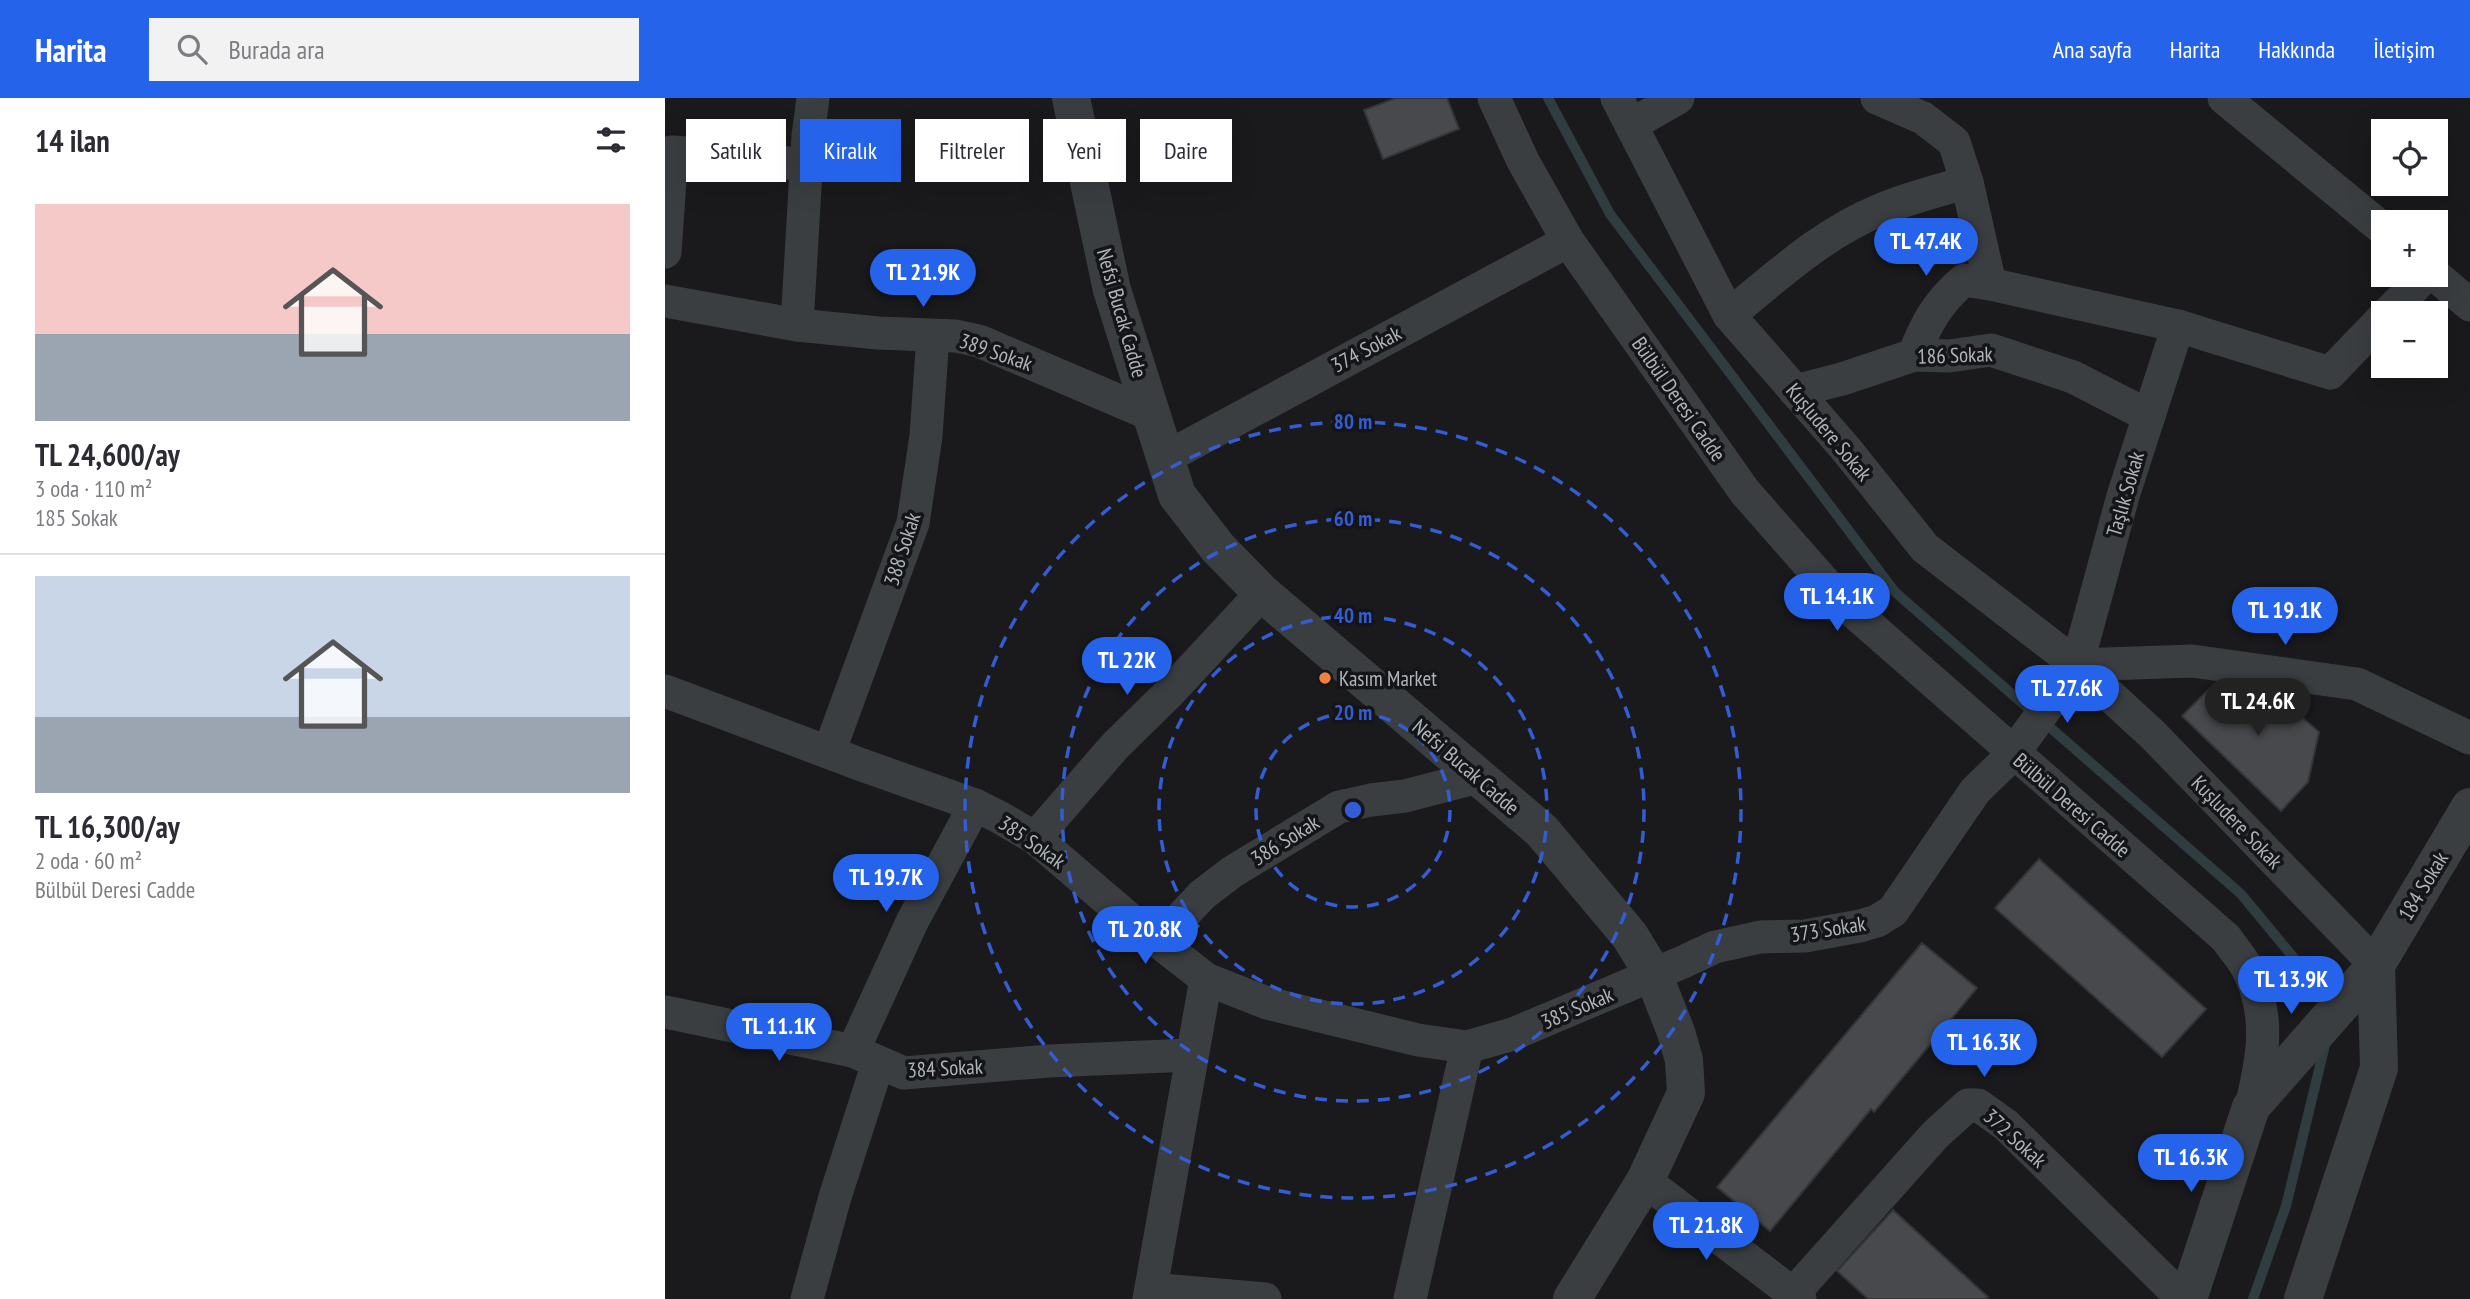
<!DOCTYPE html>
<html lang="tr">
<meta charset="utf-8">
<style>
:root{--surface:#fff;--page:#f2f2f3;--text:#2b2b33;--muted:#7c7c81;--line:#e1e1e2;--accent:#2563eb}
body{margin:0;font-family:"PT Sans Narrow",sans-serif;background:var(--page);color:var(--text);height:100vh;display:flex;flex-direction:column;font-size:26px;white-space:nowrap}
*{box-sizing:border-box;margin:0}
p{font-size:23px;color:var(--muted)}
.icon{flex:none;width:38px;height:38px;fill:none;stroke:currentColor;stroke-width:2;stroke-linecap:round;stroke-linejoin:round}
.map{position:relative;flex:1;overflow:hidden}
.sheet{display:flex;flex-direction:column;background:var(--surface);width:665px}
.sheet>*{flex:none}
.banner{position:absolute;left:21px;top:21px;width:665px;height:63px;display:flex;gap:14px}
.buttons{position:absolute;left:1706px;top:21px;display:grid;gap:14px}
.buttons a{display:grid;place-items:center;width:77px;height:77px;border-radius:0px;background:var(--surface);box-shadow:0 7px 28px #0002;font-size:35px}
.price{position:absolute;translate:-50% -60px;padding:0 16px;border-radius:24px;background:var(--accent);color:#fff;font-size:23px;line-height:46px;filter:drop-shadow(0 2px 4px #0008)}
.price::after{content:'';position:absolute;left:50%;top:42px;width:21px;height:16px;margin-left:-10px;background:inherit;clip-path:polygon(0 0,100% 0,50% 100%)}
.price.on{background:#222;color:#fff}
ul{padding:0;list-style:none}
li{display:grid;align-content:center;gap:14px;height:371px;padding:0 35px}
li+li{border-top:2px solid var(--line)}
li span{display:grid;place-items:center;height:217px;border-radius:0px;color:#555}
li>.icon{margin-inline-start:auto}
span .icon{width:126px;height:126px;fill:#fffc;stroke-width:1}
li b{font-size:30px}
h2{display:flex;justify-content:space-between;align-items:center;height:84px;padding:0 35px;font-size:30px}
.chip{padding:0 24px;border-radius:0px;background:var(--surface);box-shadow:0 7px 28px #0002;font-size:24px;line-height:63px}
.chip.on{background:var(--accent);color:#fff}
header{display:flex;align-items:center;gap:42px;box-sizing:border-box;height:98px;padding:0 35px;background:var(--accent);color:#fff}
header strong{font-size:33px}
nav{display:flex;gap:38px;margin-inline-start:auto;font-size:24px}
.search{width:490px;height:63px;background:var(--page);display:flex;align-items:center;gap:18px;box-sizing:border-box;padding:0 24px;border-radius:0px;color:var(--muted);font-size:26px}
main{display:flex;flex:1;min-height:0}
.map>svg:first-child{display:block}
.lines{fill:none;stroke-linecap:round;stroke-linejoin:round}
.stream{stroke:#303d40;stroke-width:10}
.building{fill:#47494c;stroke:#343538;stroke-width:2}
.minor{stroke:#3b3e41;stroke-width:33}
.tertiary{stroke:#3b3e41;stroke-width:38}
.ring{fill:none;stroke:#335dd4;stroke-width:3.5;stroke-dasharray:12 9}
.poi-dot{fill:#ee8040;stroke:#151517;stroke-width:2.5}
.labels{text-anchor:middle;dominant-baseline:central;stroke-width:7;stroke-linejoin:round;paint-order:stroke}
.street-label{font-size:21px;fill:#adb5bb;stroke:#151517}
.poi-label{font-size:21px;fill:#adb5bb;stroke:#151517;text-anchor:start}
.centre{fill:#335dd4;stroke:#151517;stroke-width:3.5}
.ring-label{font-size:21px;text-anchor:middle;font-weight:bold;fill:#335dd4;stroke:#151517;stroke-width:7;stroke-linejoin:round;paint-order:stroke}
</style>
<header>
<strong>Harita</strong>
<div class="search"><svg class="icon" aria-label="search" viewBox="0 0 24 24"><circle cx="10" cy="10" r="6"/><path d="M15 15l6 6"/></svg>Burada ara</div>
<nav><a>Ana sayfa</a><a>Harita</a><a>Hakkında</a><a>İletişim</a></nav>
</header>
<main>
<section class="sheet">
<h2>14 ilan<svg class="icon" aria-label="filters" viewBox="0 0 24 24"><path d="M4 7h16M4 17h16"/><circle cx="9" cy="7" r="2"/><circle cx="15" cy="17" r="2"/></svg></h2>
<ul>
<li><span style="background:linear-gradient(#f6c9c9 60%,#9aa5b1 0)"><svg class="icon" aria-label="home" viewBox="0 0 24 24"><path d="M3 11l9-7 9 7M6 9v11h12V9"/></svg></span><div><b>TL 24,600/ay</b><p>3 oda · 110 m²</p><p>185 Sokak</p></div></li>
<li><span style="background:linear-gradient(#c9d6e8 65%,#9aa5b1 0)"><svg class="icon" aria-label="home" viewBox="0 0 24 24"><path d="M3 11l9-7 9 7M6 9v11h12V9"/></svg></span><div><b>TL 16,300/ay</b><p>2 oda · 60 m²</p><p>Bülbül Deresi Cadde</p></div></li>
</ul>
</section>
<div class="map">
<svg width="1805" height="1201" viewBox="0 0 1805 1201">
<rect width="100%" height="100%" fill="#1a1a1c"/>
<g class="lines">
<g class="stream">
<polyline points="883,0 945,116 1230,494 1576,796 1667,906"/>
<polyline points="1588,1201 1621,1108 1660,947"/>
</g>
</g>
<g class="building">
<polygon points="731,0 782,0 794,31 718,61 699,12"/>
<polygon points="1545,590 1604,590 1654,634 1643,684 1616,713 1517,618"/>
<polygon points="1374,761 1541,911 1497,959 1330,810"/>
<polygon points="1257,845 1312,890 1209,1014 1206,1011 1105,1133 1052,1089"/>
<polygon points="1228,1112 1323,1199 1321,1201 1203,1201 1172,1173"/>
</g>
<g class="lines">
<g class="minor">
<path d="M829,0l29,63 45,80 177,251 95,108 386,338c8,12 19,23 24,36 21,46 12,87 1,133"/>
<polyline points="952,0 1064,217 1180,350 1260,450 1412,567 1488,637 1711,867"/>
<polyline points="1212,0 1258,20 1289,44 1302,84 1325,186 1513,228 1665,275 1718,220"/>
<polyline points="1559,0 1718,131"/>
<polyline points="966,27 1013,0"/>
<polyline points="0,154 7,54 93,60 141,68"/>
<polyline points="1770,177 1805,207"/>
<polyline points="0,203 132,227 213,235 291,238 314,243 487,317"/>
<polyline points="1723,215 1761,177"/>
<path d="M1064,217c47,-38 94,-82 151,-105 28,-12 59,-19 87,-28"/>
<polyline points="132,227 143,38 148,0"/>
<path d="M1249,257c12,-32 24,-53 50,-75l26,4"/>
<polyline points="1130,293 1177,281 1249,257 1284,258 1326,252 1408,279 1484,318"/>
<polyline points="500,360 903,143"/>
<polyline points="1412,567 1527,563 1692,586 1805,640"/>
<polyline points="0,593 197,667 310,707 334,719 370,740 468,824 541,881 602,905 753,942 802,949 848,936 1018,864 1050,849 1095,839 1140,838 1195,828 1212,823 1228,813 1310,693 1348,656 1412,567 1458,398 1513,228"/>
<polyline points="164,654 248,425 261,338 268,238"/>
<polyline points="370,740 450,648 504,595 597,495"/>
<polyline points="493,844 537,797 567,774 674,709 706,702 740,698 813,679"/>
<polyline points="0,914 188,953 239,975 384,963 526,957"/>
<polyline points="188,953 247,824 310,707"/>
<polyline points="980,1083 1135,1201"/>
<polyline points="486,1191 600,1201"/>
<polyline points="1128,1196 1270,1037 1303,1007 1313,1007 1341,1027 1518,1201"/>
<polyline points="142,1201 170,1099 213,965"/>
<polyline points="484,1201 541,881"/>
<polyline points="745,1201 802,949"/>
</g>
<g class="tertiary">
<polyline points="406,0 447,192 512,397 553,450 597,495 877,733 965,838 988,876 1011,934 1019,962 1021,995 980,1083 907,1201"/>
<polyline points="1523,1201 1586,1009 1711,867 1805,709"/>
<polyline points="1638,1201 1714,970 1711,867"/>
</g>
</g>
<g class="ring">
<circle cx="688" cy="712" r="97"/>
<circle cx="688" cy="712" r="194"/>
<circle cx="688" cy="712" r="291"/>
<circle cx="688" cy="712" r="388"/>
</g>
<circle class="poi-dot" cx="660" cy="580" r="7"/>
<g class="labels">
<g class="street-label">
<text transform="translate(457 215) rotate(74)">Nefsi Bucak Cadde</text>
<text transform="translate(701 251) rotate(-28)">374 Sokak</text>
<text transform="translate(331 254) rotate(19)">389 Sokak</text>
<text transform="translate(1290 257) rotate(-2)">186 Sokak</text>
<text transform="translate(1014 301) rotate(55)">Bülbül Deresi Cadde</text>
<text transform="translate(1164 334) rotate(50)">Kuşludere Sokak</text>
<text transform="translate(1460 396) rotate(-74)">Taşlık Sokak</text>
<text transform="translate(237 451) rotate(-72)">388 Sokak</text>
<text transform="translate(801 669) rotate(41)">Nefsi Bucak Cadde</text>
<text transform="translate(1407 707) rotate(41)">Bülbül Deresi Cadde</text>
<text transform="translate(1572 724) rotate(46)">Kuşludere Sokak</text>
<text transform="translate(620 742) rotate(-32)">386 Sokak</text>
<text transform="translate(367 744) rotate(35)">385 Sokak</text>
<text transform="translate(1758 788) rotate(-59)">184 Sokak</text>
<text transform="translate(1163 831) rotate(-9)">373 Sokak</text>
<text transform="translate(912 910) rotate(-23)">385 Sokak</text>
<text transform="translate(280 970) rotate(-3)">384 Sokak</text>
<text transform="translate(1350 1040) rotate(42)">372 Sokak</text>
</g>
<g class="poi-label">
<text x="674" y="580">Kasım Market</text>
</g>
</g>
<circle cx="688" cy="712" r="10" class="centre"/>
<g class="ring-label">
<text x="688" y="331">80 m</text>
<text x="688" y="428">60 m</text>
<text x="688" y="525">40 m</text>
<text x="688" y="622">20 m</text>
</g>
</svg>
<div class="buttons">
<a><svg class="icon" aria-label="locate" viewBox="0 0 24 24"><circle cx="12" cy="12" r="6"/><path d="M12 2v4M12 18v4M2 12h4M18 12h4"/></svg></a>
<a>+</a>
<a>−</a>
</div>
<b class="price" style="left:1261px;top:180px">TL 47.4K</b>
<b class="price" style="left:258px;top:211px">TL 21.9K</b>
<b class="price" style="left:1172px;top:535px">TL 14.1K</b>
<b class="price" style="left:1620px;top:549px">TL 19.1K</b>
<b class="price" style="left:462px;top:599px">TL 22K</b>
<b class="price" style="left:1402px;top:627px">TL 27.6K</b>
<b class="price on" style="left:1593px;top:640px">TL 24.6K</b>
<b class="price" style="left:221px;top:816px">TL 19.7K</b>
<b class="price" style="left:480px;top:868px">TL 20.8K</b>
<b class="price" style="left:1626px;top:918px">TL 13.9K</b>
<b class="price" style="left:114px;top:965px">TL 11.1K</b>
<b class="price" style="left:1319px;top:981px">TL 16.3K</b>
<b class="price" style="left:1526px;top:1096px">TL 16.3K</b>
<b class="price" style="left:1041px;top:1164px">TL 21.8K</b>
<div class="banner">
<a class="chip">Satılık</a>
<a class="chip on">Kiralık</a>
<a class="chip">Filtreler</a>
<a class="chip">Yeni</a>
<a class="chip">Daire</a>
</div>
</div>
</main>
